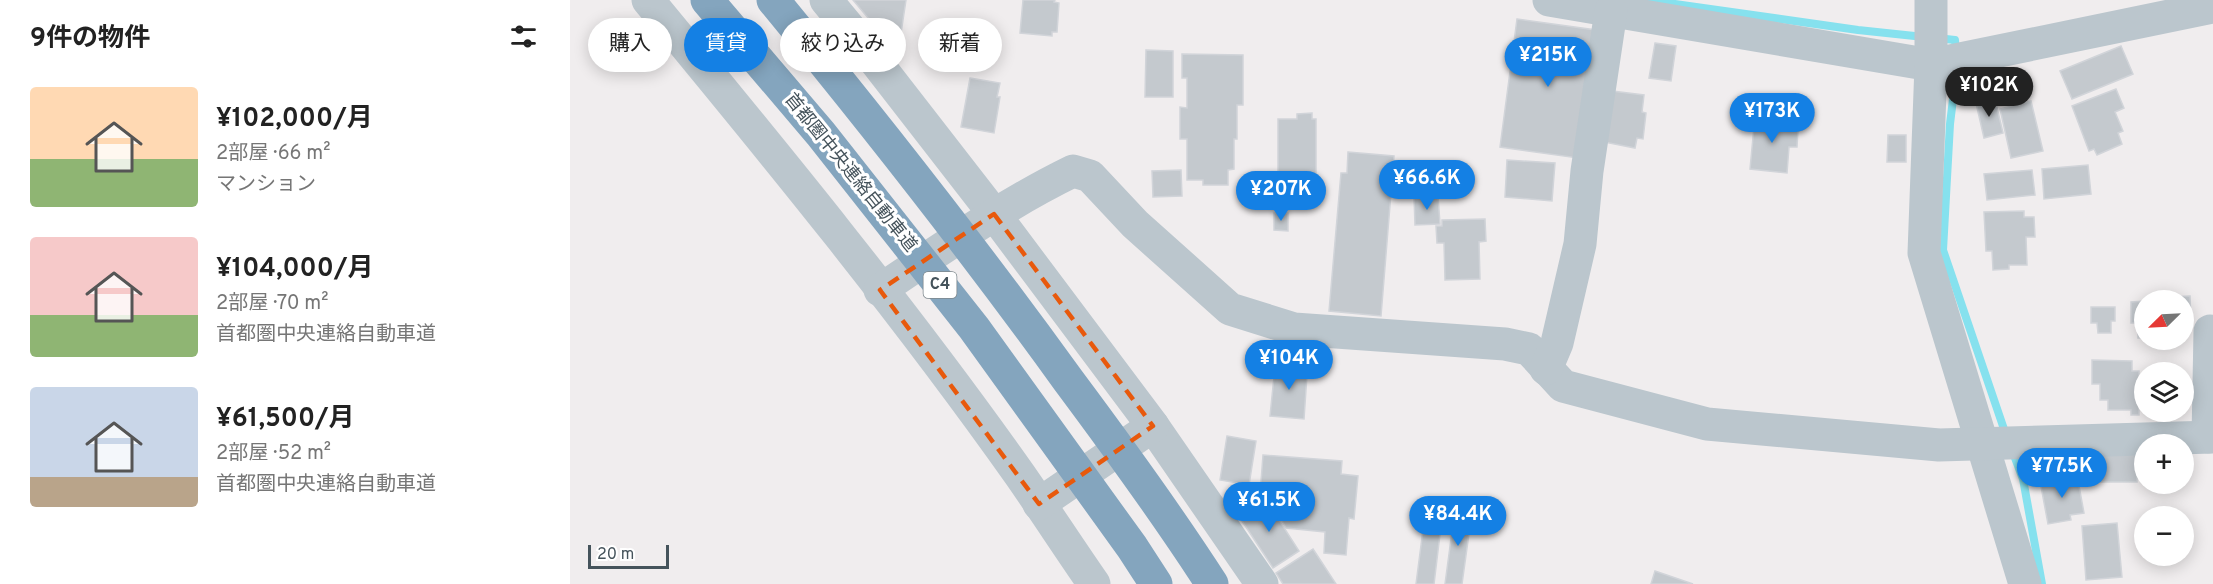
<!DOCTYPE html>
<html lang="ja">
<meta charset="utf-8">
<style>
:root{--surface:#fff;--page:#f6f6f6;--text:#222;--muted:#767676;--accent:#1480e4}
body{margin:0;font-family:Overpass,"Noto Sans JP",sans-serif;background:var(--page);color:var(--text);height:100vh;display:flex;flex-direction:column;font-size:22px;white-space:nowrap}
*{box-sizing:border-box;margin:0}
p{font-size:20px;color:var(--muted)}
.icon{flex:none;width:33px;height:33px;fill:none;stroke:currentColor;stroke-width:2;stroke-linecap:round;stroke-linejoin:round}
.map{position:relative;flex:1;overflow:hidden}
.panel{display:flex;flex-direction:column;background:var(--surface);width:570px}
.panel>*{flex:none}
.guide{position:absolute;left:18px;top:18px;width:570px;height:54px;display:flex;gap:12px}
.needle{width:39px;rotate:246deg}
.fabs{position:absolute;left:1564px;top:290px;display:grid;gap:12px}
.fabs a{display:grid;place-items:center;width:60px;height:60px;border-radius:50%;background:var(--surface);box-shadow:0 3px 15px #0003;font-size:30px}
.scale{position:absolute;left:18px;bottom:15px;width:81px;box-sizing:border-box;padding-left:6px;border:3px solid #45535b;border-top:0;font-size:16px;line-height:21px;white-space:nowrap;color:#45535b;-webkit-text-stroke:4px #fff;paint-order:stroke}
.price{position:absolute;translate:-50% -51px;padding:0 14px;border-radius:21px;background:var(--accent);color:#fff;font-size:20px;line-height:39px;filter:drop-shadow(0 2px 3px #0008)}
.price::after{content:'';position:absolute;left:50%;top:36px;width:18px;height:14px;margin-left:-9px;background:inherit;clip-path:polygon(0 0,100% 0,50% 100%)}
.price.current{background:#222;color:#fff}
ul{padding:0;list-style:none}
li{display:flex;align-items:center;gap:18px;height:150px;padding:0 30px}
li span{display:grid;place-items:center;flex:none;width:168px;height:120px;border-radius:6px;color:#555}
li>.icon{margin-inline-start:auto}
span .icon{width:72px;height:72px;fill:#fffc;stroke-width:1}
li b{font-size:26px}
h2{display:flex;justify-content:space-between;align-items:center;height:72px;padding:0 30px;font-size:26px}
.pill{padding:0 21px;border-radius:27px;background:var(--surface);box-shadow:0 3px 15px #0003;font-size:21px;line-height:54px}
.pill.current{background:var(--accent);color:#fff}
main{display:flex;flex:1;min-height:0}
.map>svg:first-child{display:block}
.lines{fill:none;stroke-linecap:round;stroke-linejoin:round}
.stream{stroke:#86e1ee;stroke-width:8}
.building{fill:#c4c9ce;stroke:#d1d4d9;stroke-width:1.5}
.minor{stroke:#bbc6cd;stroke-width:33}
.highway{stroke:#84a5be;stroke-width:33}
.marked{fill:none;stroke:#e8590c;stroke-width:4.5;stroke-dasharray:12 8;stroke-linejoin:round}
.labels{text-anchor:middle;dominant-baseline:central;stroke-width:6;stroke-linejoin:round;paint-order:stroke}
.shield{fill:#fff;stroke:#7d878c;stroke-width:1.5}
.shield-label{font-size:16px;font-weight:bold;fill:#45535b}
.street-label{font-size:18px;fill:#45535b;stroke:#fff}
</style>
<main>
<section class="panel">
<h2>9件の物件<svg class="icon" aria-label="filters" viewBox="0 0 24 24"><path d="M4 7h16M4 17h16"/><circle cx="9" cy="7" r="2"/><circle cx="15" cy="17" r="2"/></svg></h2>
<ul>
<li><span style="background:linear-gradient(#ffd9b3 60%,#8fb573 0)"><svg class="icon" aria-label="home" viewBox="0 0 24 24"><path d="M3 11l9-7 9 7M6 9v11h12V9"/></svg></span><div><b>¥102,000/月</b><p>2部屋 · 66 m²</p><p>マンション</p></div></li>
<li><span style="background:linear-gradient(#f6c9c9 65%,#8fb573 0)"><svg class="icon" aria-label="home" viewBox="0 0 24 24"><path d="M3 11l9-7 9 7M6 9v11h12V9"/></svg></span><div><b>¥104,000/月</b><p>2部屋 · 70 m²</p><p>首都圏中央連絡自動車道</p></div></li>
<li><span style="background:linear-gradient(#c9d6e8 75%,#b9a48a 0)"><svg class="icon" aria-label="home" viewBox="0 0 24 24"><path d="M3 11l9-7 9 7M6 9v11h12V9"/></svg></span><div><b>¥61,500/月</b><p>2部屋 · 52 m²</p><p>首都圏中央連絡自動車道</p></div></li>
</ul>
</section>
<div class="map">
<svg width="1643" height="584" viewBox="0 0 1643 584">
<rect width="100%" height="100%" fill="#f0edee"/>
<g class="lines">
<g class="stream">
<polyline points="1077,0 1288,30 1354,37"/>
<polyline points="1367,38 1385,40 1386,54"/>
<polyline points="1387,66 1380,124 1373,250 1436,435"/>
<polyline points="1442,450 1453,479 1472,584"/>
</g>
</g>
<g class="building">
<polygon points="283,0 336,0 330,40 315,38"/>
<polygon points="453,0 485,0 484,2 489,3 487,32 482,32 482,36 450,33"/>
<polygon points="947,19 1026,30 1008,158 930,147"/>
<polygon points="1085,43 1106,46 1101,81 1079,78"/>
<polygon points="1551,46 1563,74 1502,99 1490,71"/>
<polygon points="576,50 603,51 603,97 575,97"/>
<polygon points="612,54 673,55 673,105 667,105 667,139 664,139 664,169 658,170 658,185 633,185 633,180 617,180 617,139 610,139 610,107 617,108 617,78 612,78"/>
<polygon points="400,78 430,83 427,97 430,97 424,133 391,127"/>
<polygon points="1546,89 1554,108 1545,112 1553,131 1548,133 1552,144 1527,155 1524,149 1519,151 1502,106"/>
<polygon points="1042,91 1074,95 1072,112 1076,113 1073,139 1067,138 1065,148 1034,142"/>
<polygon points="1425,99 1433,133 1414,138 1406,103"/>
<polygon points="1461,101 1473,151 1441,158 1430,109"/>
<polygon points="742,113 742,119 746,119 746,205 708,205 708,119 727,119 727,114"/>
<polygon points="1185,116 1221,119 1220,129 1228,130 1227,147 1219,147 1217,173 1180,169"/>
<polygon points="1318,135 1336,135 1336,162 1317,162"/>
<polygon points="778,152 824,156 811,316 759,311 771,173 777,173"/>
<polygon points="937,160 985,163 982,201 935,197"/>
<polygon points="1518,165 1521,194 1474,199 1472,169"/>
<polygon points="611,170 612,196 583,197 582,171"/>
<polygon points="1462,170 1465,195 1417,200 1414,174"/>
<polygon points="868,196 870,224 845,225 844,197"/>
<polygon points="1454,211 1454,217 1464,217 1465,237 1456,237 1457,265 1439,265 1439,269 1423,270 1422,251 1416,251 1414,212"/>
<polygon points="704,213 718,213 718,231 704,230"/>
<polygon points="915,219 916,241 909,242 910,279 875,280 874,243 867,243 866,226 872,226 872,220"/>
<polygon points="1620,296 1621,322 1614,322 1614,300 1600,300 1600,297"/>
<polygon points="1575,301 1575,338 1568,338 1568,323 1561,323 1561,302"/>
<polygon points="1521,307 1545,307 1545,321 1541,321 1541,333 1528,333 1527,323 1521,323"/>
<polygon points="1522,360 1562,361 1562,371 1569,371 1569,415 1561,415 1561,410 1538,410 1538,400 1530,400 1530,384 1522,384"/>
<polygon points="713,361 732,363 731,375 737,375 734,419 700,416 705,367 712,367"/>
<polygon points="657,436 686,441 679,485 650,480"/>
<polygon points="693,455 772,461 771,474 788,476 784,519 779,518 776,555 754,553 755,532 716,528 705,509 706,496 690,495"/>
<rect x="1525" y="455" width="42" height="27"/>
<polygon points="1507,475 1514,513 1500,515 1501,520 1478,524 1470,481"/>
<polygon points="695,498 729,551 703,568 668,515"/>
<polygon points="857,499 874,501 864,584 846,584"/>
<polygon points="885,509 902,512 892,584 875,584"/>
<polygon points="1547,523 1552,577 1516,580 1512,526"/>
<polygon points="743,549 766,584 713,584 706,573"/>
<polygon points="1085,571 1123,584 1081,584"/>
</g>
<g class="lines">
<g class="minor">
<path d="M78,0c128,155 256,311 372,475 25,36 49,73 74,109"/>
<polyline points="256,0 285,35 424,214 583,426 692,584"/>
<polyline points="979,0 1361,65 1643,7"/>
<polyline points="1361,0 1361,65 1354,253 1455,584"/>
<path d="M310,290c63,-42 125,-86 193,-119l17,5 45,48 95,85 64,20 211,15 24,5 34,37 144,38 232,21 274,-8"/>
<polyline points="976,369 987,343 1010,244 1017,171 1041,11"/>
<polyline points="1638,437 1640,331"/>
<polyline points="469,504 583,426"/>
</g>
<g class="highway">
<polyline points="137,0 251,134 404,328 562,547 586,584"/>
<path d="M203,0c102,124 201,250 295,380 50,67 99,134 144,204"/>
</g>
</g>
<path class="marked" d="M424,214l159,212 -114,78 -159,-214z"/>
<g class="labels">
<rect class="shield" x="353.5" y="272" width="33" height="26" rx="4.5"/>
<g class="shield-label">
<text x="370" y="285">C4</text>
</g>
<g class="street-label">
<text transform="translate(280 173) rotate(51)">首都圏中央連絡自動車道</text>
</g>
</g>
</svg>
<div class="fabs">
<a><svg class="needle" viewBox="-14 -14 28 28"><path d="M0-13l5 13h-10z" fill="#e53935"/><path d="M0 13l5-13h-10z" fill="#767676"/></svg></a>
<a><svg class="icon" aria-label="layers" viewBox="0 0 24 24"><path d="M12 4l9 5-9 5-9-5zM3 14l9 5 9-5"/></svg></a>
<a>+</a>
<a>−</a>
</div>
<div class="scale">20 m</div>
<b class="price" style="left:978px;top:88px">¥215K</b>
<b class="price current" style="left:1419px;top:118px">¥102K</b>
<b class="price" style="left:1202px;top:144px">¥173K</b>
<b class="price" style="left:857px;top:211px">¥66.6K</b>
<b class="price" style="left:711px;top:222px">¥207K</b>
<b class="price" style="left:719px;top:391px">¥104K</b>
<b class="price" style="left:1492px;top:499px">¥77.5K</b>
<b class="price" style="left:699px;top:533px">¥61.5K</b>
<b class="price" style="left:888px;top:547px">¥84.4K</b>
<div class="guide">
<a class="pill">購入</a>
<a class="pill current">賃貸</a>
<a class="pill">絞り込み</a>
<a class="pill">新着</a>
</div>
</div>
</main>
